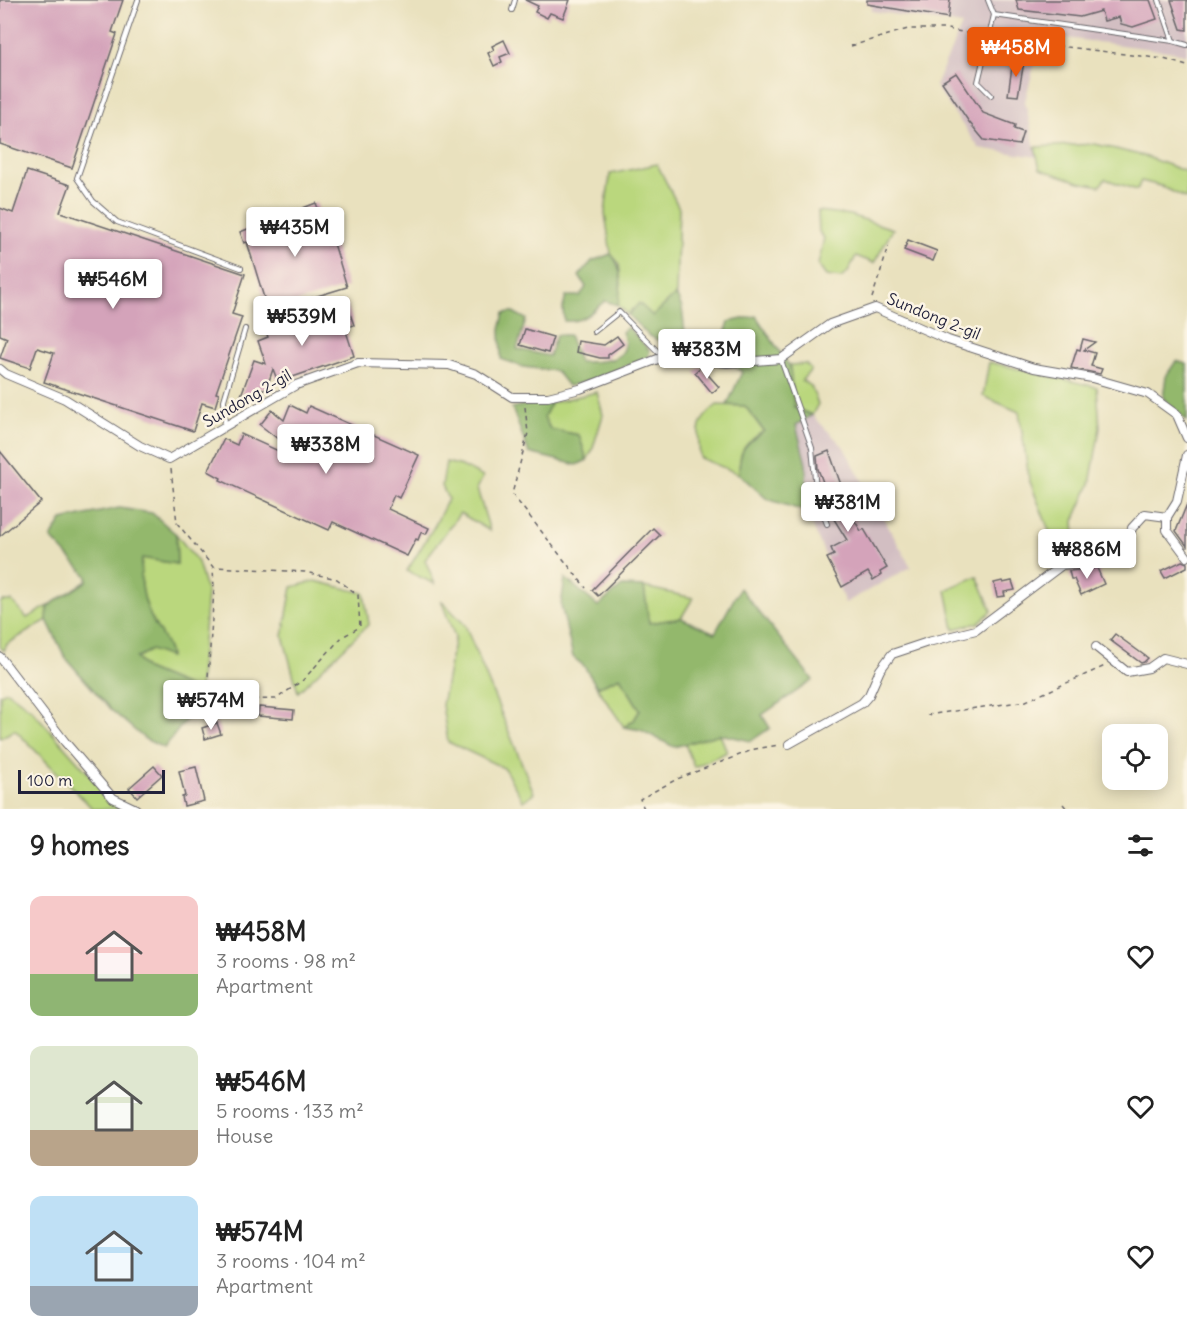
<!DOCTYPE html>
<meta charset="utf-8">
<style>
:root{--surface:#fff;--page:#f2f2f2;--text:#222;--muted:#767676;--accent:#ea580c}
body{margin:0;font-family:Delius,sans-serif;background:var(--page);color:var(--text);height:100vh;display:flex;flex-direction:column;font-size:22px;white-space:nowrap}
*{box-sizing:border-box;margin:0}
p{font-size:20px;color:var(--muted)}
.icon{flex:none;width:33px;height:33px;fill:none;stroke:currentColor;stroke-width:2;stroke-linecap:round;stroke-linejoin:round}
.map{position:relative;height:809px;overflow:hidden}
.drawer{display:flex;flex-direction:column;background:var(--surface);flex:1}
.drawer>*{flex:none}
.buttons{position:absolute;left:1102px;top:724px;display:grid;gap:12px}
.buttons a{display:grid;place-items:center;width:66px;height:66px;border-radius:12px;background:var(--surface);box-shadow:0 3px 15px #0003;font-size:30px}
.scale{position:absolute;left:18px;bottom:15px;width:147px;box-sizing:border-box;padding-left:6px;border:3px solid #22223b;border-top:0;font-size:16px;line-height:21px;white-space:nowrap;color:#22223b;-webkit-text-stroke:4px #fcf5e5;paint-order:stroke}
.price{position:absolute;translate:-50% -51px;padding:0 14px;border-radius:6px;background:#fff;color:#222;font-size:20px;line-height:39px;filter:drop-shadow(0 2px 3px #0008)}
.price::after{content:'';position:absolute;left:50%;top:36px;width:18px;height:14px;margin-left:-9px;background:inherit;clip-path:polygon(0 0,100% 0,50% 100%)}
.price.on{background:var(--accent);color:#fff}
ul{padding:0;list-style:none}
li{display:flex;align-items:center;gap:18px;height:150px;padding:0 30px}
li span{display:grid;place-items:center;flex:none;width:168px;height:120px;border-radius:12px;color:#555}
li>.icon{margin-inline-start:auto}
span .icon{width:72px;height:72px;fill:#fffc;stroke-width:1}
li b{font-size:26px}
h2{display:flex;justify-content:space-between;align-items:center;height:72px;padding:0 30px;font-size:26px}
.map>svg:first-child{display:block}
.industrial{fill:#d2bec2}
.green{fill:#bad77d;stroke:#6e7c5c;stroke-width:1.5}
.forest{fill:#93b86c;stroke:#5a6d54;stroke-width:1.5}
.building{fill:#d4a3ba}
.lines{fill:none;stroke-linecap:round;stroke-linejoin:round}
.service-casing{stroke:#686569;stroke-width:6}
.minor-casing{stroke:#686569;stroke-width:10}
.path{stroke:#686569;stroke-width:1.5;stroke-dasharray:4.5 4.5;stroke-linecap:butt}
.service{stroke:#fff;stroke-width:4}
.minor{stroke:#fff;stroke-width:8}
.labels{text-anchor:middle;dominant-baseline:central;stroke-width:5;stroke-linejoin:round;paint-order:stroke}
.street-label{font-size:16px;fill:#22223b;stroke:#fcf5e5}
</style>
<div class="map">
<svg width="1187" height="809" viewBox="0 0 1187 809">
<rect width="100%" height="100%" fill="#fcf5e5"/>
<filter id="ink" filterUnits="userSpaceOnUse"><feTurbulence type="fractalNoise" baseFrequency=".0167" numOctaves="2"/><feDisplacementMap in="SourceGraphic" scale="12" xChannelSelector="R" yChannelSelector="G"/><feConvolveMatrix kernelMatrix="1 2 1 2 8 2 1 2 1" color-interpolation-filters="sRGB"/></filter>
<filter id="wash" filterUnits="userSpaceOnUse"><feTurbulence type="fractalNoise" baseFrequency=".008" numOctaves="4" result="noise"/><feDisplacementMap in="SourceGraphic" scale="24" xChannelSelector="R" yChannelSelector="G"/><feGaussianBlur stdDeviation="1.35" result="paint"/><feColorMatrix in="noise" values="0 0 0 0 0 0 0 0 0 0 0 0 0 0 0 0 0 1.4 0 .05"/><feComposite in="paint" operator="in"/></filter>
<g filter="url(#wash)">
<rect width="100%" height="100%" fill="#e9e1be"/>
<g class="industrial">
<polygon points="871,0 1187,0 1187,55 1175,52 1042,35 1025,101 1037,157 979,148 935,86 962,25 872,11"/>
<polygon points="812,415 843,446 911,567 845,603 807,512 806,464 796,425"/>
</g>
<g class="green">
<polygon points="1095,144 1144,156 1187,172 1187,199 1161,186 1141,181 1137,190 1105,179 1100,186 1079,182 1040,169 1035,147"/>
<polygon points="657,164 679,208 676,294 653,316 632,309 628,315 618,305 621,284 619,263 611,254 605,213 610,174"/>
<polygon points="818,211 850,215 893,229 874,263 856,256 848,272 841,278 826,276 818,265 824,238 819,232"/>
<polygon points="989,362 1097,387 1100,428 1090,484 1074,521 1076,552 1059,556 1029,479 1019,412 983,396"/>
<polygon points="806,364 811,370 802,380 811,386 818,404 812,415 794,408 789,365"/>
<polygon points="597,392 603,415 592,451 587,460 579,435 551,430 544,417 551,403"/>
<path d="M717,405l28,1 19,26c-20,12 -25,18 -25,42l-39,-16c-2,-27 -5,-36 17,-53z"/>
<polygon points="446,462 462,466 483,477 477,489 490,531 460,513 425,560 435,584 407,571 435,525 448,499 442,486"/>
<path d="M176,534l22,28 9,32 -8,97 -53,-22 -10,-12 15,-7 19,6c-2,-13 -10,-22 -16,-33 -12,-22 -14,-41 -12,-65l35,6z"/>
<polygon points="977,576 992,611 978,623 954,629 946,590"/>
<polygon points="315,581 364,593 369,624 298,692 283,636 292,587"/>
<polygon points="644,587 693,598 681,618 649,623"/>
<polygon points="441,600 465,625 534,793 523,801 504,768 448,742 442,705 455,637"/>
<polygon points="3,601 12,601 27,618 48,606 47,620 7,644 4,651 0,647 0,603"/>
<polygon points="620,677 640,710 634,720 624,727 597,687"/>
<polygon points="7,691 31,709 120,809 93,809 15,730 0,738 0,694"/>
<polygon points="720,734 727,752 694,767 685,744"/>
</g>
<g class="forest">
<path d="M611,254c13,15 10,32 7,51l-13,-4c-14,11 -22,22 -41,20l-1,-13 3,-12h14l6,-9 -7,-11 13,-15z"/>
<polygon points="676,294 682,308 686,342 668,346 648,335 628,315 639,303 653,316"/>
<path d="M513,312l13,7 -9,30 32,7 7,-21h13l10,27c21,0 56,1 43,-30l6,-5 22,24 -2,6 -59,24 -21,5 -12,-15 -33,-4 -22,-8 -1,-29 4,-17z"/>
<path d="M756,316l34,51 4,41 18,7 -16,10 10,39 1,48 -40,-13 -28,-25c0,-24 5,-30 25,-43l-19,-25 -18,-1 15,-33 -23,-20 10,-30z"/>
<polygon points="1176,361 1187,364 1187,421 1163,398 1166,376"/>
<polygon points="532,403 551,403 544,417 550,429 579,435 587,460 577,465 529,453 512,408"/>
<path d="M119,508l33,5 24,21 1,30 -35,-6c-3,23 1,44 12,65 7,12 14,20 16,34l-19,-7 -15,8 10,11 53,22 2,19 -16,11 -21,27 -19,-9 -35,-30 -45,-52 -18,-37 1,-14 39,-25v-5l-36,-38 11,-18z"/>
<polygon points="565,578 598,606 622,586 644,587 649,623 681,618 715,633 740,588 813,680 762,715 770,728 751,741 720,734 674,747 641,730 624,727 634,720 640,710 620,677 597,687 584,666 573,657 561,605"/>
</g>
<g id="blocks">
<g class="building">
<polygon points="0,0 123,0 112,32 117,34 72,168 0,144"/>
<polygon points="525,0 570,0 563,18 550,13 547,18 535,12 538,6"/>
<polygon points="867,0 950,0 948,18 867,4"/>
<polygon points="1016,0 1150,0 1157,19 1133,27 1121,24 1119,17 1104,21 1101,11 1080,17 1019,10"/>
<polygon points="1171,0 1187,0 1187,30 1181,29"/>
<polygon points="504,40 510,53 500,57 502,62 494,66 488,53 494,50 492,46"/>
<polygon points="1013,60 1024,62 1018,96 1008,95"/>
<polygon points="956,73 983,113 1015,125 1014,129 1023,132 1019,145 984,140 969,122 942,82"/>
<polygon points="27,171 70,185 60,212 245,274 232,314 242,317 216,393 219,394 215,407 202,403 193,431 44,382 54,353 37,348 30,368 0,358 7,338 0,335 0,208 13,213"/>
<polygon points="316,203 324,224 328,223 347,287 268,311 247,242 244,243 240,232"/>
<polygon points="908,240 937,251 933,261 904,250"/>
<polygon points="346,302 354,325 345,328 354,356 278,382 273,369 266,390 256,387 250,402 240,398 254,360 266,364 258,341 268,337 265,329"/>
<polygon points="525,329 553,337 548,353 520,345"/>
<polygon points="617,336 623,344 608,355 608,358 600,358 576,352 578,341 604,345"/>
<polygon points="1083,339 1095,342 1084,350 1095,353 1091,366 1102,369 1100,374 1071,368 1077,349 1080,350"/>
<polygon points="701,367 719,387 712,393 695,372"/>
<polygon points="290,405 306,413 309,406 419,455 399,498 394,495 388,509 429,528 426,534 421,532 418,540 416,539 407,556 333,522 329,530 220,480 221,478 208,471 224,439 237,445 241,434 305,463 306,461 260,425 272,410 284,420"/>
<polygon points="0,451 41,502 0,536"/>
<polygon points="829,451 847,502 844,504 861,531 864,529 887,568 880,572 881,575 873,580 868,572 842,587 827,558 834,555 831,548 847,540 832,516 835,514 818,469 817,456"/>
<polygon points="1187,504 1187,546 1176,531"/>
<polygon points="653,528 660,535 598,596 592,590"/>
<polygon points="1182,561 1187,563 1187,567 1165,578 1161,571"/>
<polygon points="1097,568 1104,584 1081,595 1074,579 1071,579 1069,571"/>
<polygon points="1002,581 1003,583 1012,581 1015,590 1004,592 1005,596 997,597 994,583"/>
<polygon points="1115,634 1148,658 1144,662 1141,663 1110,640"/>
<polygon points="259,707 294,710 293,719 258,716"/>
<polygon points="217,723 221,734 205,739 202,728"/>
<polygon points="154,766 162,775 137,797 129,788"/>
<polygon points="196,767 204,801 184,806 182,797 185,796 179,771"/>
</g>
</g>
</g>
<g filter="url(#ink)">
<use href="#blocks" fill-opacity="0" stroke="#686569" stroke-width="1.5"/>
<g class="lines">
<defs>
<g id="service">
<polyline points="138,0 77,178 93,201 117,222 241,268"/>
<polyline points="988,0 994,15 1173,41 1187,45"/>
<polyline points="1159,0 1173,41"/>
<polyline points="512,10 515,0"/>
<polyline points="991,95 978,82 994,15"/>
<polyline points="594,332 619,312 663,357"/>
<polyline points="781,360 812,448 817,499 827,524"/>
<polyline points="225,426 224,400 245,329"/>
</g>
<g id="minor">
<polyline points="0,369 6,374 65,399 140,446 169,459 296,385 358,363 449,365 476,374 512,397 548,397 580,389 663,357 727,363 781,359 830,324 875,308 948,340 1034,368 1092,378 1148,394 1177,415 1187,438"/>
<polyline points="1187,455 1177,501 1167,517 1167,530 1187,557"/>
<polyline points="1096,647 1127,672 1149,668 1163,658 1187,664"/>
<polyline points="0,657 65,742 113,798 136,809"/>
<polyline points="789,744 862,703 869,695 880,670 892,654 928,642 976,630 1062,565 1094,562 1118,562 1126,550 1132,528 1145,514 1167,517"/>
</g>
</defs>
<use href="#service" class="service-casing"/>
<use href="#minor" class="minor-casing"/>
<g class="path">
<polyline points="995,38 1164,59 1187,66"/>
<polyline points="851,46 908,29 947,29 981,36"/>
<polyline points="872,298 889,246"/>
<polyline points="525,407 528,433 512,494 586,588"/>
<polyline points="171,469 177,523 213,567 214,590 207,691 211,700 276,699 303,680 342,637 360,627 358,595 337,579 305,572 213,567"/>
<polyline points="927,715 1026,701 1105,666"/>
<polyline points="1063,804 1067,809"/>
<polyline points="644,809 640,799 677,779 755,749 779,745"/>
</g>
<use href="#service" class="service"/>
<use href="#minor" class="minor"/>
</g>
</g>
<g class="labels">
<g class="street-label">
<text transform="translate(934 316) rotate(22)">Sundong 2-gil</text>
<text transform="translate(247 398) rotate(-30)">Sundong 2-gil</text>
</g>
</g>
</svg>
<div class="buttons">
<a><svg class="icon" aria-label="locate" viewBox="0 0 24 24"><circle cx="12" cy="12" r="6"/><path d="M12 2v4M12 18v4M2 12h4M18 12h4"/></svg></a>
</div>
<div class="scale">100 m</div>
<b class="price on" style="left:1016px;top:78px">₩458M</b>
<b class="price" style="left:295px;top:258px">₩435M</b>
<b class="price" style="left:113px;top:310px">₩546M</b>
<b class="price" style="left:302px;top:347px">₩539M</b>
<b class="price" style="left:707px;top:380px">₩383M</b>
<b class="price" style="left:326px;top:475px">₩338M</b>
<b class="price" style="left:848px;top:533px">₩381M</b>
<b class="price" style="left:1087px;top:580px">₩886M</b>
<b class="price" style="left:211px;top:731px">₩574M</b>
</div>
<section class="drawer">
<h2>9 homes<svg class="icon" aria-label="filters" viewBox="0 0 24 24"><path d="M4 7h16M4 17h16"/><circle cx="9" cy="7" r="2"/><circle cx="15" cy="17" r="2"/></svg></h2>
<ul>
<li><span style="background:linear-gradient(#f6c9c9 65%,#8fb573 0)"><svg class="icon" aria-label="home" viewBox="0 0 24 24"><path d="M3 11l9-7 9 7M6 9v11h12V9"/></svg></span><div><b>₩458M</b><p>3 rooms · 98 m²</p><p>Apartment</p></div><svg class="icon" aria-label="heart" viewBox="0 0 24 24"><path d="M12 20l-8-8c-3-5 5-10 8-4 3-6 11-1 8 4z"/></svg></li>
<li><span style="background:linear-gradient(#dfe7d0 70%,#b9a48a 0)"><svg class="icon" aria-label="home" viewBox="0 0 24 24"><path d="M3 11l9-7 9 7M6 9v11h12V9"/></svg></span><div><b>₩546M</b><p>5 rooms · 133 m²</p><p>House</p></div><svg class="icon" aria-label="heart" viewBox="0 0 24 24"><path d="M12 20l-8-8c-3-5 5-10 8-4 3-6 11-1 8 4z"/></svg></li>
<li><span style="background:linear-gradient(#bfe0f5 75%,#9aa5b1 0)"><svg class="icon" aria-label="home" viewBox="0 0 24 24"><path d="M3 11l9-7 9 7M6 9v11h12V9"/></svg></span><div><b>₩574M</b><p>3 rooms · 104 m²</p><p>Apartment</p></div><svg class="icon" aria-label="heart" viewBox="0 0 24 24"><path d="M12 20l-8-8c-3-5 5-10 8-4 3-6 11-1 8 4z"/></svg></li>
</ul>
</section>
